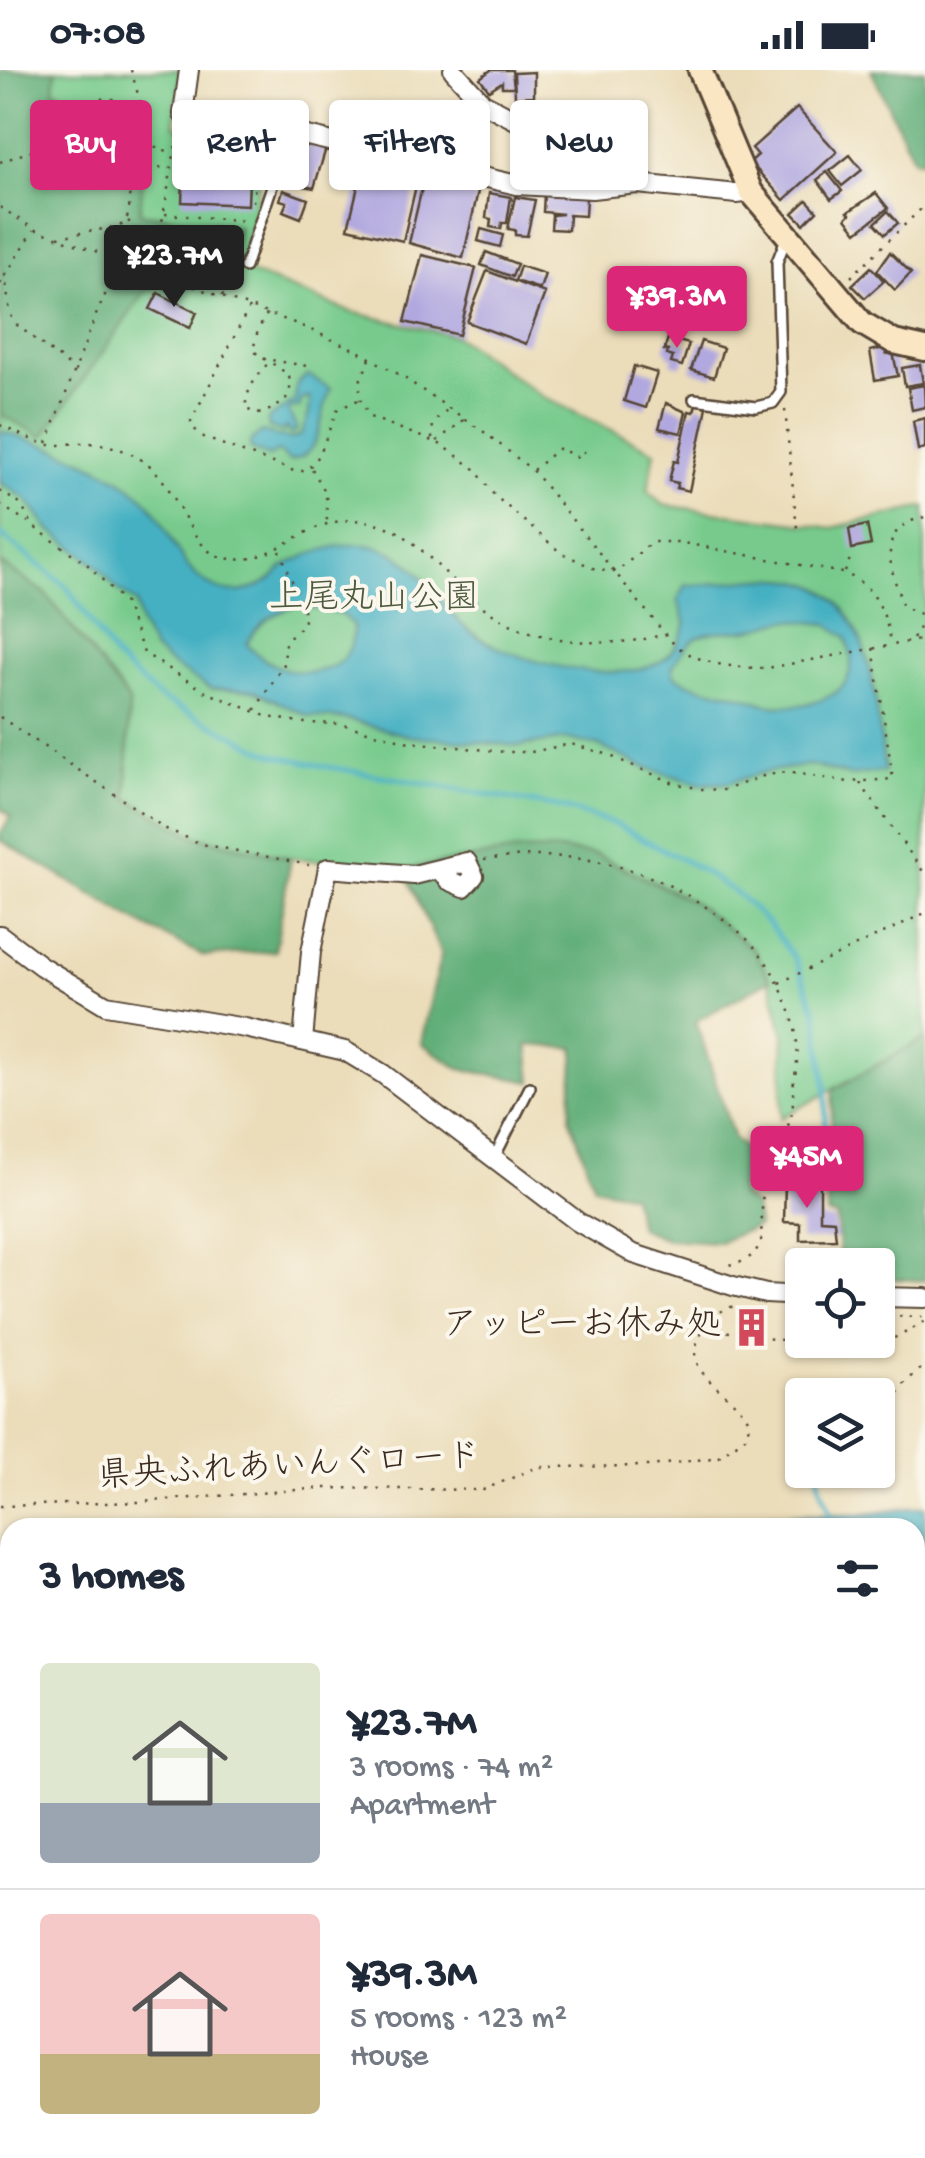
<!DOCTYPE html>
<meta charset="utf-8">
<style>
:root{--surface:#fff;--page:#f6f6f7;--text:#1f2937;--muted:#747a83;--line:#e0e1e3;--accent:#db2777}
body{margin:0;font-family:"Gochi Hand","Klee One",sans-serif;background:var(--page);color:var(--text);height:100vh;display:flex;flex-direction:column;font-size:38px;white-space:nowrap}
*{box-sizing:border-box;margin:0}
p{font-size:32px;color:var(--muted)}
.icon{flex:none;width:55px;height:55px;fill:none;stroke:currentColor;stroke-width:2;stroke-linecap:round;stroke-linejoin:round}
.map{position:relative;flex:1;overflow:hidden}
.panel{position:absolute;left:0px;top:1448px;width:925px;height:642px;display:flex;flex-direction:column;background:var(--surface);border-radius:30px 30px 0 0;box-shadow:0 2px 8px #0004}
.panel>*{flex:none}
.banner{position:absolute;left:30px;top:30px;width:865px;height:90px;display:flex;gap:20px}
.buttons{position:absolute;left:785px;top:1178px;display:grid;gap:20px}
.buttons a{display:grid;place-items:center;width:110px;height:110px;border-radius:10px;background:var(--surface);box-shadow:0 2px 8px #0004;font-size:50px}
.price{position:absolute;translate:-50% -85px;padding:0 22px;border-radius:10px;background:var(--accent);color:#fff;font-size:32px;line-height:65px;filter:drop-shadow(0 2px 5px #0008)}
.price::after{content:'';position:absolute;left:50%;top:60px;width:30px;height:22px;margin-left:-15px;background:inherit;clip-path:polygon(0 0,100% 0,50% 100%)}
.price.selected{background:#222;color:#fff}
ul{padding:0;list-style:none}
li{display:flex;align-items:center;gap:30px;height:250px;padding:0 40px}
li+li{border-top:2px solid var(--line)}
li span{display:grid;place-items:center;flex:none;width:280px;height:200px;border-radius:10px;color:#555}
li>.icon{margin-inline-start:auto}
span .icon{width:120px;height:120px;fill:#fffc;stroke-width:1}
li b{font-size:42px}
h2{display:flex;justify-content:space-between;align-items:center;height:120px;padding:0 40px;font-size:42px}
.pill{padding:0 35px;border-radius:10px;background:var(--surface);box-shadow:0 2px 8px #0004;font-size:35px;line-height:90px}
.pill.selected{background:var(--accent);color:#fff}
.status{display:flex;justify-content:space-between;align-items:center;height:70px;padding:0 50px;background:var(--surface);direction:ltr}
.status svg{height:28px;fill:currentColor}
.map>svg:first-child{display:block}
.green{fill:#77ca8c;stroke:#597a55;stroke-width:2.5}
.forest{fill:#61ae78;stroke:#4e6c4b;stroke-width:2.5}
.water{fill:#44b0c2;stroke:#406d70;stroke-width:2.5;fill-rule:evenodd}
.lines{fill:none;stroke-linecap:round;stroke-linejoin:round}
.stream{stroke:#44b0c2;stroke-width:5}
.building{fill:#b1a8df}
.lane-casing{stroke:#554535;stroke-width:14}
.street-casing{stroke:#554535;stroke-width:22}
.secondary-casing{stroke:#554535;stroke-width:28}
.path{stroke:#554535;stroke-width:2.5;stroke-dasharray:2.5 8;stroke-linecap:butt}
.lane{stroke:#fff;stroke-width:9}
.street{stroke:#fff;stroke-width:18}
.secondary{stroke:#fbe6c4;stroke-width:22}
.labels{text-anchor:middle;dominant-baseline:central;stroke-width:8;stroke-linejoin:round;paint-order:stroke}
.park-label{font-size:35px;fill:#4d5a3f;stroke:#fbf7ec}
.poi-label{font-size:35px;fill:#3b2a1e;stroke:#fbf7ec;text-anchor:end}
.street-label{font-size:35px;fill:#3b2a1e;stroke:#fbf7ec}
</style>
<div class="status"><b>07:08</b><svg viewBox="0 0 49 12"><path d="M0 12V9h3v3zM5 12V6h3v6zM10 12V3h3v9zM15 12V0h3v12zM26 1h20v11H26zM47 4h2v5h-2z"/></svg></div>
<div class="map">
<svg width="925" height="2088" viewBox="0 0 925 2088">
<rect width="100%" height="100%" fill="#fbf7ec"/>
<filter id="ink" filterUnits="userSpaceOnUse"><feTurbulence type="fractalNoise" baseFrequency=".01" numOctaves="2"/><feDisplacementMap in="SourceGraphic" scale="20" xChannelSelector="R" yChannelSelector="G"/><feConvolveMatrix kernelMatrix="1 2 1 2 8 2 1 2 1" color-interpolation-filters="sRGB"/></filter>
<filter id="wash" filterUnits="userSpaceOnUse"><feTurbulence type="fractalNoise" baseFrequency=".0048" numOctaves="4" result="noise"/><feDisplacementMap in="SourceGraphic" scale="40" xChannelSelector="R" yChannelSelector="G"/><feGaussianBlur stdDeviation="2.25" result="paint"/><feColorMatrix in="noise" values="0 0 0 0 0 0 0 0 0 0 0 0 0 0 0 0 0 1.4 0 .05"/><feComposite in="paint" operator="in"/></filter>
<g filter="url(#wash)">
<rect width="100%" height="100%" fill="#ebddba"/>
<polygon class="green" points="0,0 181,0 175,56 265,67 256,137 240,199 351,242 455,266 545,328 655,381 648,421 663,435 832,458 925,437 925,968 781,1048 784,965 770,910 754,880 695,833 675,822 597,785 415,800 291,788 194,766 127,728 129,631 45,523 0,493"/>
<g class="forest">
<polygon points="0,0 56,0 54,21 135,44 145,82 140,143 239,157 222,214 147,219 43,367 0,344"/>
<polygon points="871,0 925,0 925,90 914,90"/>
<polygon points="0,493 45,523 129,631 127,728 194,766 291,788 275,881 204,886 143,855 0,770 0,764 11,746 0,738"/>
<polygon points="560,780 597,785 695,833 754,880 770,910 696,951 734,1069 743,1077 741,1126 755,1136 758,1156 719,1172 667,1169 639,1158 632,1125 594,1117 570,1047 575,978 528,975 532,1012 460,999 421,973 441,884 404,799 517,781"/>
<polygon points="925,968 925,1211 881,1208 878,1206 878,1195 861,1195 839,1181 837,1147 827,1144 833,1020"/>
</g>
<g class="water">
<path d="M308,305l23,14c-13,24 -6,67 -42,72l-11,-9 -9,5 -18,-8 -1,-7 12,-10 28,7 11,-4 8,-22 1,-15 -8,1 -3,9h-8l-2,4 8,18 -7,4 -4,-7 -2,4 -15,-3 -1,-9 27,-18 2,-18z"/>
<path d="M0,361c41,11 113,37 143,66 31,29 31,75 75,92 16,6 36,2 50,-8 7,-4 10,-11 17,-15 25,-14 58,-25 87,-20 47,9 63,56 95,83 37,32 152,59 194,32 14,-8 20,-23 25,-37l-8,-24 8,-15c37,0 81,-12 117,-3 72,17 72,129 82,189l-34,5 -41,-11 -45,7 -37,11 -28,1 -56,-17 -45,-21 -31,-7 -48,7 -111,-10 -63,-17 -38,-3 -55,-26 -42,-1 -39,-24 -19,-16 -13,-26 -4,-20 -19,-14 -23,-26 -45,-34 -23,-30 -26,-17zM299,535l42,9 12,11c4,62 -77,57 -106,19 11,-23 28,-31 52,-39zM787,550l41,4 18,13c2,7 5,16 5,23 2,43 -55,50 -86,44 -11,-3 -21,-8 -31,-10 -23,-5 -39,-5 -60,-19l-2,-7c22,-41 35,-35 75,-38 13,-2 26,-7 40,-10z"/>
<polygon points="925,1436 925,1554 915,1557 915,1458 674,1457 769,1445 867,1444"/>
<polygon points="10,1564 10,1680 0,1685 0,1569"/>
</g>
<g class="lines">
<g class="stream">
<polyline points="0,464 67,517 115,588 160,628 268,683 318,695 563,738 615,754 698,798 739,825 768,853 795,889 816,940 826,1019 824,1110"/>
<polyline points="818,1400 820,1415 836,1458"/>
</g>
</g>
<g id="blocks">
<g class="building">
<polygon points="491,0 512,0 514,17 502,17 502,12 489,20 480,8"/>
<polygon points="534,2 534,26 515,27 514,3"/>
<polygon points="797,38 837,82 784,130 750,92 758,85 752,78"/>
<polygon points="297,72 326,78 314,118 289,113 292,97 285,95 288,80 295,81"/>
<polygon points="184,83 250,85 248,135 182,132"/>
<polygon points="850,85 862,100 842,116 830,101"/>
<polygon points="364,91 419,103 403,171 348,158"/>
<polygon points="827,102 842,121 831,129 817,110"/>
<polygon points="431,107 479,117 463,188 409,173 422,118 429,120"/>
<polygon points="283,120 308,129 301,148 283,141 287,132 280,130"/>
<polygon points="489,123 511,127 507,153 502,153 501,159 490,157 491,149 486,148"/>
<polygon points="876,123 888,138 857,162 846,148 850,144 848,142"/>
<polygon points="544,124 586,128 585,146 569,145 568,160 551,159 552,145 563,144 543,142"/>
<polygon points="515,127 535,130 527,166 515,165 515,160 508,159"/>
<polygon points="807,130 817,141 804,154 793,143"/>
<polygon points="888,141 898,153 885,164 875,153"/>
<polygon points="481,159 503,165 500,177 478,171"/>
<polygon points="486,182 517,194 512,207 481,195"/>
<polygon points="890,182 911,203 895,220 877,201"/>
<polygon points="422,185 476,198 459,265 405,252"/>
<polygon points="520,196 545,204 540,219 515,211"/>
<polygon points="871,197 884,211 865,228 852,215"/>
<polygon points="487,201 545,223 526,274 467,252"/>
<polygon points="158,223 197,242 190,258 150,239"/>
<polygon points="668,268 689,274 682,296 671,293 673,287 667,285 668,281 664,280"/>
<polygon points="701,271 723,278 714,307 691,300"/>
<polygon points="885,278 886,284 893,283 898,306 875,310 870,281"/>
<polygon points="920,295 923,313 905,316 902,298"/>
<polygon points="634,296 657,303 646,338 624,331"/>
<polygon points="924,315 925,337 912,340 908,318"/>
<polygon points="666,333 686,342 681,363 659,358"/>
<polygon points="696,334 707,337 689,421 676,418 678,413 669,411 674,391 678,392 689,341 694,342"/>
<polygon points="925,348 925,378 918,380 913,351"/>
<polygon points="867,455 871,475 852,479 849,459"/>
<polygon points="820,1111 820,1149 834,1150 836,1169 800,1170 800,1153 784,1152 785,1113"/>
</g>
</g>
</g>
<g filter="url(#ink)">
<use href="#blocks" fill-opacity="0" stroke="#554535" stroke-width="2.5"/>
<g class="lines">
<defs>
<g id="lane">
<polyline points="245,197 290,62"/>
<polyline points="694,329 756,337 773,333 781,322 777,192 786,169"/>
<polyline points="494,1088 530,1017"/>
</g>
<g id="street">
<polyline points="189,0 183,44 188,50 290,62 517,115 592,119 637,114 737,124 751,122"/>
<polyline points="453,0 483,33 637,113"/>
<polyline points="0,865 41,896 106,935 245,958 345,981 383,1004 578,1152 634,1184 733,1216 766,1224 802,1226"/>
<polyline points="303,971 311,882 328,798 414,805 467,792 474,806 464,817 448,810 440,800"/>
<polyline points="878,1227 925,1228"/>
</g>
<polyline id="secondary" points="700,0 751,122 862,253 894,272 925,279"/>
</defs>
<use href="#lane" class="lane-casing"/>
<use href="#street" class="street-casing"/>
<use href="#secondary" class="secondary-casing"/>
<g class="path">
<polyline points="131,0 141,35 143,68 160,80 173,81"/>
<polyline points="0,92 53,73 73,56 84,32 107,28 141,35"/>
<polyline points="253,132 258,85"/>
<path d="M0,137l34,22 263,95 59,26 44,25 84,57 48,38 137,169c25,26 65,29 99,29l157,-29"/>
<polyline points="165,144 247,151"/>
<polyline points="128,151 152,172"/>
<path d="M58,167l62,-11c17,-13 4,-35 12,-53l18,-6 20,1"/>
<polyline points="136,195 160,163 178,63"/>
<polyline points="5,204 10,244 17,255 76,301"/>
<polyline points="851,207 925,135"/>
<polyline points="0,214 34,160"/>
<polyline points="222,226 234,202"/>
<polyline points="249,238 191,351 193,358 205,368 294,401 306,401 319,386 337,340 358,330"/>
<path d="M267,244l-9,16 -5,20c11,11 25,14 36,27 6,22 -11,31 -31,37l-12,-5c-2,-18 13,-36 25,-49l42,7"/>
<path d="M370,289l-10,22v18l10,18 72,28 33,24 19,26 66,57 37,18 19,2 36,-30h26l165,31c32,12 42,38 48,70"/>
<polyline points="785,340 797,458"/>
<path d="M0,355c15,7 34,17 50,20 9,1 20,-2 30,-2 23,-1 46,6 65,19 31,21 45,85 73,94 60,20 88,-55 164,-31 28,9 45,32 66,50 17,15 33,33 53,44 40,25 119,30 163,15"/>
<polyline points="432,369 433,353 448,339"/>
<polyline points="437,371 465,349"/>
<polyline points="47,373 96,245 120,192"/>
<polyline points="312,399 326,423 327,452"/>
<polyline points="533,400 559,378 579,388 589,376"/>
<polyline points="0,421 20,434 34,457 87,494 124,532 144,583 206,622 268,647 305,653 341,654 409,672 505,682 531,682 571,674 603,683 674,713 701,719 725,720 766,705 787,702 849,712 893,709 873,577"/>
<polyline points="0,435 28,452"/>
<polyline points="845,502 851,486"/>
<path d="M913,569l12,-23 -22,-9c-11,-37 -31,-79 22,-90"/>
<path d="M255,640l31,-49c-6,-23 4,-22 18,-38l-1,-15 -23,-57"/>
<polyline points="0,647 166,759 202,774 309,795"/>
<polyline points="860,713 925,804"/>
<path d="M484,790c80,-11 151,0 219,45 38,25 62,46 80,89 12,26 18,52 12,81 -4,16 1,38 -8,52 -6,8 -16,13 -23,21l-3,94c-8,17 -19,22 -37,23"/>
<polyline points="779,913 925,843"/>
<polyline points="805,1195 805,1194"/>
<polyline points="878,1246 924,1247"/>
<path d="M708,1254c21,16 150,24 179,16 13,-3 25,-11 36,-18l2,-4"/>
<polyline points="878,1348 906,1312 925,1295"/>
<polyline points="878,1384 897,1406"/>
<path d="M0,1436l139,-4 185,-14 159,2 55,-23 113,-1 68,-9 26,-20 5,-14c-15,-33 -73,-47 -49,-89 9,-16 19,-25 37,-29"/>
<polyline points="0,1802 10,1802"/>
<polyline points="915,1890 925,1892"/>
<polyline points="536,2088 537,2080"/>
<polyline points="919,2088 925,2076"/>
</g>
<use href="#lane" class="lane"/>
<use href="#street" class="street"/>
<use href="#secondary" class="secondary"/>
</g>
</g>
<defs>
<symbol id="building-bare" viewBox="-9 -9 18 18"><path d="M-4-6H4V6H1V3H-1V6H-4ZM-2.5-4.3h1.7v1.8h-1.7ZM.8-4.3h1.7v1.8H.8ZM-2.5-1h1.7V.8h-1.7ZM.8-1h1.7V.8H.8Z" fill="#d1495b" stroke="#fbf7ec" stroke-width="2.5" paint-order="stroke"/></symbol>
</defs>
<g fill-rule="evenodd">
<use href="#building-bare" x="724" y="1230" width="55" height="55"/>
</g>
<g class="labels">
<g class="park-label">
<text x="374" y="530">上尾丸山公園</text>
</g>
<g class="poi-label">
<text x="721" y="1257">アッピーお休み処</text>
</g>
<g class="street-label">
<text transform="translate(289 1399) rotate(-3)">県央ふれあいんぐロード</text>
</g>
</g>
</svg>
<div class="buttons">
<a><svg class="icon" aria-label="locate" viewBox="0 0 24 24"><circle cx="12" cy="12" r="6"/><path d="M12 2v4M12 18v4M2 12h4M18 12h4"/></svg></a>
<a><svg class="icon" aria-label="layers" viewBox="0 0 24 24"><path d="M12 4l9 5-9 5-9-5zM3 14l9 5 9-5"/></svg></a>
</div>
<b class="price selected" style="left:174px;top:240px">¥23.7M</b>
<b class="price" style="left:677px;top:281px">¥39.3M</b>
<b class="price" style="left:807px;top:1141px">¥45M</b>
<div class="banner">
<a class="pill selected">Buy</a>
<a class="pill">Rent</a>
<a class="pill">Filters</a>
<a class="pill">New</a>
</div>
<section class="panel">
<h2>3 homes<svg class="icon" aria-label="filters" viewBox="0 0 24 24"><path d="M4 7h16M4 17h16"/><circle cx="9" cy="7" r="2"/><circle cx="15" cy="17" r="2"/></svg></h2>
<ul>
<li><span style="background:linear-gradient(#dfe7d0 70%,#9aa5b1 0)"><svg class="icon" aria-label="home" viewBox="0 0 24 24"><path d="M3 11l9-7 9 7M6 9v11h12V9"/></svg></span><div><b>¥23.7M</b><p>3 rooms · 74 m²</p><p>Apartment</p></div></li>
<li><span style="background:linear-gradient(#f6c9c9 70%,#c2b280 0)"><svg class="icon" aria-label="home" viewBox="0 0 24 24"><path d="M3 11l9-7 9 7M6 9v11h12V9"/></svg></span><div><b>¥39.3M</b><p>5 rooms · 123 m²</p><p>House</p></div></li>
</ul>
</section>
</div>
